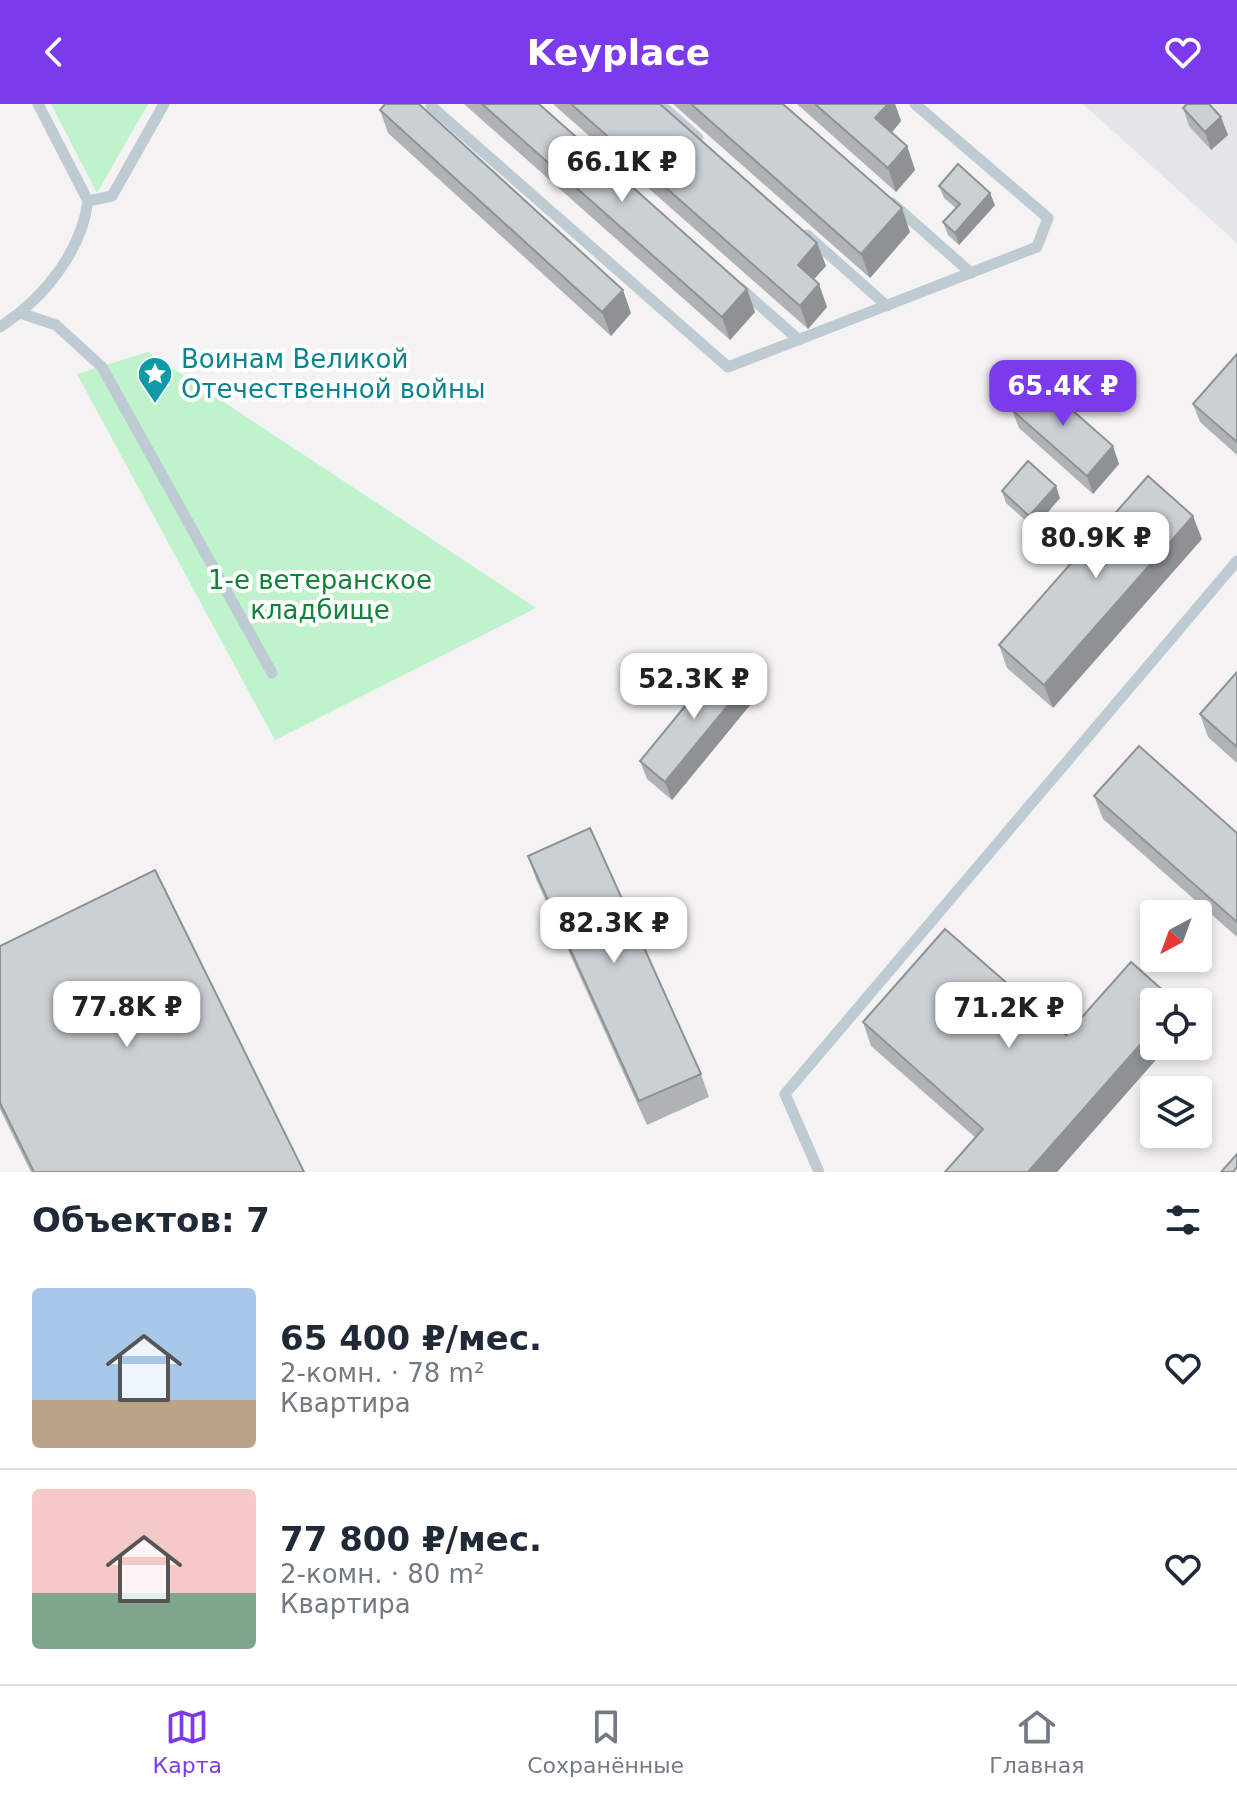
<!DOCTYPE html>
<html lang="ru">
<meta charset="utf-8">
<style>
:root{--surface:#fff;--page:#f2f2f3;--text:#1f2937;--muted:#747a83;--line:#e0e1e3;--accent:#7c3aed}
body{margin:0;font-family:"DejaVu Sans",sans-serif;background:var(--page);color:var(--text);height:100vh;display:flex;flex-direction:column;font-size:30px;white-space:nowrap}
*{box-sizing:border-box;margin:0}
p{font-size:26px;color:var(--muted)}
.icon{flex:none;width:44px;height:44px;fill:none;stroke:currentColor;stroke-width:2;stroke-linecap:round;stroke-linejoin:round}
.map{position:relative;height:1068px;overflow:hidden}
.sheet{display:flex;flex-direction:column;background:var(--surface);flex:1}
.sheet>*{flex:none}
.needle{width:52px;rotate:221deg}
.tools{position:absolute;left:1140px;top:796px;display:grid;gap:16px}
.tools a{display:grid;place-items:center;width:72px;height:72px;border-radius:8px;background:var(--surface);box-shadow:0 4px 12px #0003;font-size:40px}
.price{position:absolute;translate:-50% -68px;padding:0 18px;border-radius:16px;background:#fff;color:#222;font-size:26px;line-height:52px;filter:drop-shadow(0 2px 4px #0008)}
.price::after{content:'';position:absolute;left:50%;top:48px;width:24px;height:18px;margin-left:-12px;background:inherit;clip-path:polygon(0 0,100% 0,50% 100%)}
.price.on{background:var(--accent);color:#fff}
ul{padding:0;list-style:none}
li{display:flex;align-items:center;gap:24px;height:200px;padding:0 32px}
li+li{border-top:2px solid var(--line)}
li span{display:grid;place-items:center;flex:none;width:224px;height:160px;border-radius:8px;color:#555}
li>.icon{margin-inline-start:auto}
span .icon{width:96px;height:96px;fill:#fffc;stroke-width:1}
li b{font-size:34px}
h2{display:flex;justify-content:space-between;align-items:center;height:96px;padding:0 32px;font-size:34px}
header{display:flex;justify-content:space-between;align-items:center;height:104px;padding:0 32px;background:var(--accent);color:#fff;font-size:36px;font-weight:700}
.dock{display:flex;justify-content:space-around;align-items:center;height:112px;border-top:2px solid var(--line);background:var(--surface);font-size:22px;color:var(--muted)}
.dock a{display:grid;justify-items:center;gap:4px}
.dock .on{color:var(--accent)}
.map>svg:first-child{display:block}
.airport{fill:#e3e6e9}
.green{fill:#bff3cb}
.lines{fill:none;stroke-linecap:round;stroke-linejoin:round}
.lane{stroke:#bfcbd2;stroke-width:11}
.wall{fill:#afb3b6}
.shaded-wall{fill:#8e9294}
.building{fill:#cbd0d4;stroke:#8e9294;stroke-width:2}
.labels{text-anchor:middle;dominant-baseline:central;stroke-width:8;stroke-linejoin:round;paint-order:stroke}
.culture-label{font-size:26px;fill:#0d838f;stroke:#fff;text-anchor:start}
.park-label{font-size:26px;fill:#12833a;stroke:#fff}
</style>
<header><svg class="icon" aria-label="back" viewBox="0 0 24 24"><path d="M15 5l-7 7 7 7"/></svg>Keyplace<svg class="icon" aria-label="heart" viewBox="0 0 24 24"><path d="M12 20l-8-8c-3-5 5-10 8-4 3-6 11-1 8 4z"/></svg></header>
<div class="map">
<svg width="1237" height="1068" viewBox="0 0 1237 1068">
<rect width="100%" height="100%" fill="#f4f2f2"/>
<polygon class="airport" points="1083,0 1237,0 1237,139"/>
<g class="green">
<polygon points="51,0 148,0 97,89"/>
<polygon points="148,248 536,504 275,636 77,270"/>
</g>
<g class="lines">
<g class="lane">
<polyline points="38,0 88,97"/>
<polyline points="660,0 698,34"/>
<polyline points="431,2 728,263 1037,143 1048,114 915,0"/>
<polyline points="892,99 971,169"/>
<polyline points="807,131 887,202"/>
<polyline points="740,184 799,236"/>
<polyline points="20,209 56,221 102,263 272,569"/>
<path d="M0,223c43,-28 81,-74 88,-126l24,-5 52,-92"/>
<polyline points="819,1068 785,990 1237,457"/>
</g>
</g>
<g class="wall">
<polygon points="464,0 539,0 755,208 730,236"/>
<polygon points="553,0 660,0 817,139 826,162 814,175 827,203 808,225"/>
<polygon points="673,0 783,0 910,128 870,174"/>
<polygon points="797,0 895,0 901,17 891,29 907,42 915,66 896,88"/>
<polygon points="1183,4 1228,31 1211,46 1189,22"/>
<polygon points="380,6 631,209 611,232 388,29"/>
<polygon points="939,82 995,101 959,141 948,131 943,118 956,104 944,94"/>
<polygon points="1237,250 1237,351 1200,318 1193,300"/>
<polygon points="1012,306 1119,360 1093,390 1019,324"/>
<polygon points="1002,387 1060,394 1034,424 1006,399"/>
<polygon points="1202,435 1053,604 1007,564 999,541"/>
<polygon points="1237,568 1237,659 1208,633 1200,610"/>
<polygon points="755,595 672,696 647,675 640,657"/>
<polygon points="1094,692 1237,729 1237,833 1103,715"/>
<polygon points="528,752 701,970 709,993 647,1021 536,775"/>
<polygon points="0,842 304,1068 31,1068 0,1005"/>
<polygon points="863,918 1066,931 1154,942 1168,942 1057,1068 976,1034 871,942"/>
</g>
<g class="shaded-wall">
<polygon points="888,0 895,0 901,17 884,38 875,14"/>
<polygon points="1221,13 1228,31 1211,46 1205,28"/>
<polygon points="907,42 915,66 896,88 888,64"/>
<polygon points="990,89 995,101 959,141 955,129"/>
<polygon points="902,104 910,128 870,174 861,150"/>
<polygon points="817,139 826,162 806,184 798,161"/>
<polygon points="819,180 827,203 808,225 800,202"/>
<polygon points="747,185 755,208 730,236 722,213"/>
<polygon points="623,186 631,209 611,232 602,208"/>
<polygon points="1113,342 1119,360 1093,390 1087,372"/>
<polygon points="1056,382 1060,394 1034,424 1029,412"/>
<polygon points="1193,412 1202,435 1053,604 1044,581"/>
<polygon points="748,577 755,595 672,696 665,678"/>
<polygon points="1154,925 1154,942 1168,942 1057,1068 1028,1068"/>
</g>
<g class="building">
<polygon points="385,0 419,0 623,186 602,208 380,6"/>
<polygon points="482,0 539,0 747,185 722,213"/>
<polygon points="571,0 660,0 817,139 798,161 819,180 800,202"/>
<polygon points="691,0 783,0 902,104 861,150"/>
<polygon points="815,0 888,0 875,14 907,42 888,64"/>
<polygon points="1187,0 1209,0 1221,13 1205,28 1183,4"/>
<polygon points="958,60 990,89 955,129 943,118 960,100 939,82"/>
<polygon points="1237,250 1237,338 1193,300"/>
<polygon points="1039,277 1113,342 1087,372 1012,306"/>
<polygon points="1028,357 1056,382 1029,412 1002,387"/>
<polygon points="1148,372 1193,412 1044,581 999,541"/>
<polygon points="723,556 748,577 665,678 640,657"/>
<polygon points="1237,568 1237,643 1200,610"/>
<polygon points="1139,642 1237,729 1237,818 1094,692"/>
<polygon points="590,724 701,970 639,997 528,752"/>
<polygon points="155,766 304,1068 34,1068 0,999 0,842"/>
<polygon points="945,825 1066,931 1131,858 1176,898 1154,898 1154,925 1028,1068 945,1068 983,1025 863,918"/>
<polygon points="1237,1050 1237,1063 1233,1068 1221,1068"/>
</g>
<defs>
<symbol id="sight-pin" viewBox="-11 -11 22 30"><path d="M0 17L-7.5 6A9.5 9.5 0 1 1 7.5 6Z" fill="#0f9aa8" stroke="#fff"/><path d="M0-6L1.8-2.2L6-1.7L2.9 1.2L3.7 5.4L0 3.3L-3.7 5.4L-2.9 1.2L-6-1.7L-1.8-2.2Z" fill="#fff"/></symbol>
</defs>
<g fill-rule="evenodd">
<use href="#sight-pin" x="135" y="250" width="40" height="54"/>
</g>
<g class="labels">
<g class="culture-label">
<text x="181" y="255">Воинам Великой<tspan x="181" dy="30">Отечественной войны</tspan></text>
</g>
<g class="park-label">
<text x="320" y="476">1-е ветеранское<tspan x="320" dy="30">кладбище</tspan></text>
</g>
</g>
</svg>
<div class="tools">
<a><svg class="needle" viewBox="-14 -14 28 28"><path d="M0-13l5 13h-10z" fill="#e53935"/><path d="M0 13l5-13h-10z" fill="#747a83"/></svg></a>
<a><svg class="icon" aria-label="locate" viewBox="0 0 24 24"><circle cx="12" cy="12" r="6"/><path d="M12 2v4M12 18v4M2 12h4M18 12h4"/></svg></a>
<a><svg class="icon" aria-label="layers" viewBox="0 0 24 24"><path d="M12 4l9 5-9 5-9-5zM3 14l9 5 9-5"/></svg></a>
</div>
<b class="price" style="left:622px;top:100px">66.1K ₽</b>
<b class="price on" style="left:1063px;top:324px">65.4K ₽</b>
<b class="price" style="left:1096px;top:476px">80.9K ₽</b>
<b class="price" style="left:694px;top:617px">52.3K ₽</b>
<b class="price" style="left:614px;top:861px">82.3K ₽</b>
<b class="price" style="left:127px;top:945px">77.8K ₽</b>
<b class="price" style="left:1009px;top:946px">71.2K ₽</b>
</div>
<section class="sheet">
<h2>Объектов: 7<svg class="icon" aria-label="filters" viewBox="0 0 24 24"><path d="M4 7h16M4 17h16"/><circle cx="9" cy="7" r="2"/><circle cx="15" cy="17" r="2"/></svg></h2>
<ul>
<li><span style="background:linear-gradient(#a9c7e8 70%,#b9a48a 0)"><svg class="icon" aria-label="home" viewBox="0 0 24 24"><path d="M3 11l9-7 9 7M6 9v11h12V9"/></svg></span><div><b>65 400 ₽/мес.</b><p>2-комн. · 78 m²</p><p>Квартира</p></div><svg class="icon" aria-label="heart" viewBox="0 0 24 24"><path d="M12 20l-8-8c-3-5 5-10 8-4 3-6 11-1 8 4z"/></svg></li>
<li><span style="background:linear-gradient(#f6c9c9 65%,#7fa58c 0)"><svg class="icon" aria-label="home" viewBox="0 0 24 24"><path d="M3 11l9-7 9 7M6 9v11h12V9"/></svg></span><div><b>77 800 ₽/мес.</b><p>2-комн. · 80 m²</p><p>Квартира</p></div><svg class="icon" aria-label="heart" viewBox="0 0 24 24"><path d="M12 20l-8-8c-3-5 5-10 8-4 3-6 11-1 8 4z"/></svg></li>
</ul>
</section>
<nav class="dock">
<a class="on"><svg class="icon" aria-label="map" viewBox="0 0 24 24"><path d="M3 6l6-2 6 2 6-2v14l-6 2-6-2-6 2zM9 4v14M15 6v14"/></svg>Карта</a>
<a><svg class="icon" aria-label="saved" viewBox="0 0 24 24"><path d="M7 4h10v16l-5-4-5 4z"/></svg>Сохранённые</a>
<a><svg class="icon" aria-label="home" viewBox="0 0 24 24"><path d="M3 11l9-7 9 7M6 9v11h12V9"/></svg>Главная</a>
</nav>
